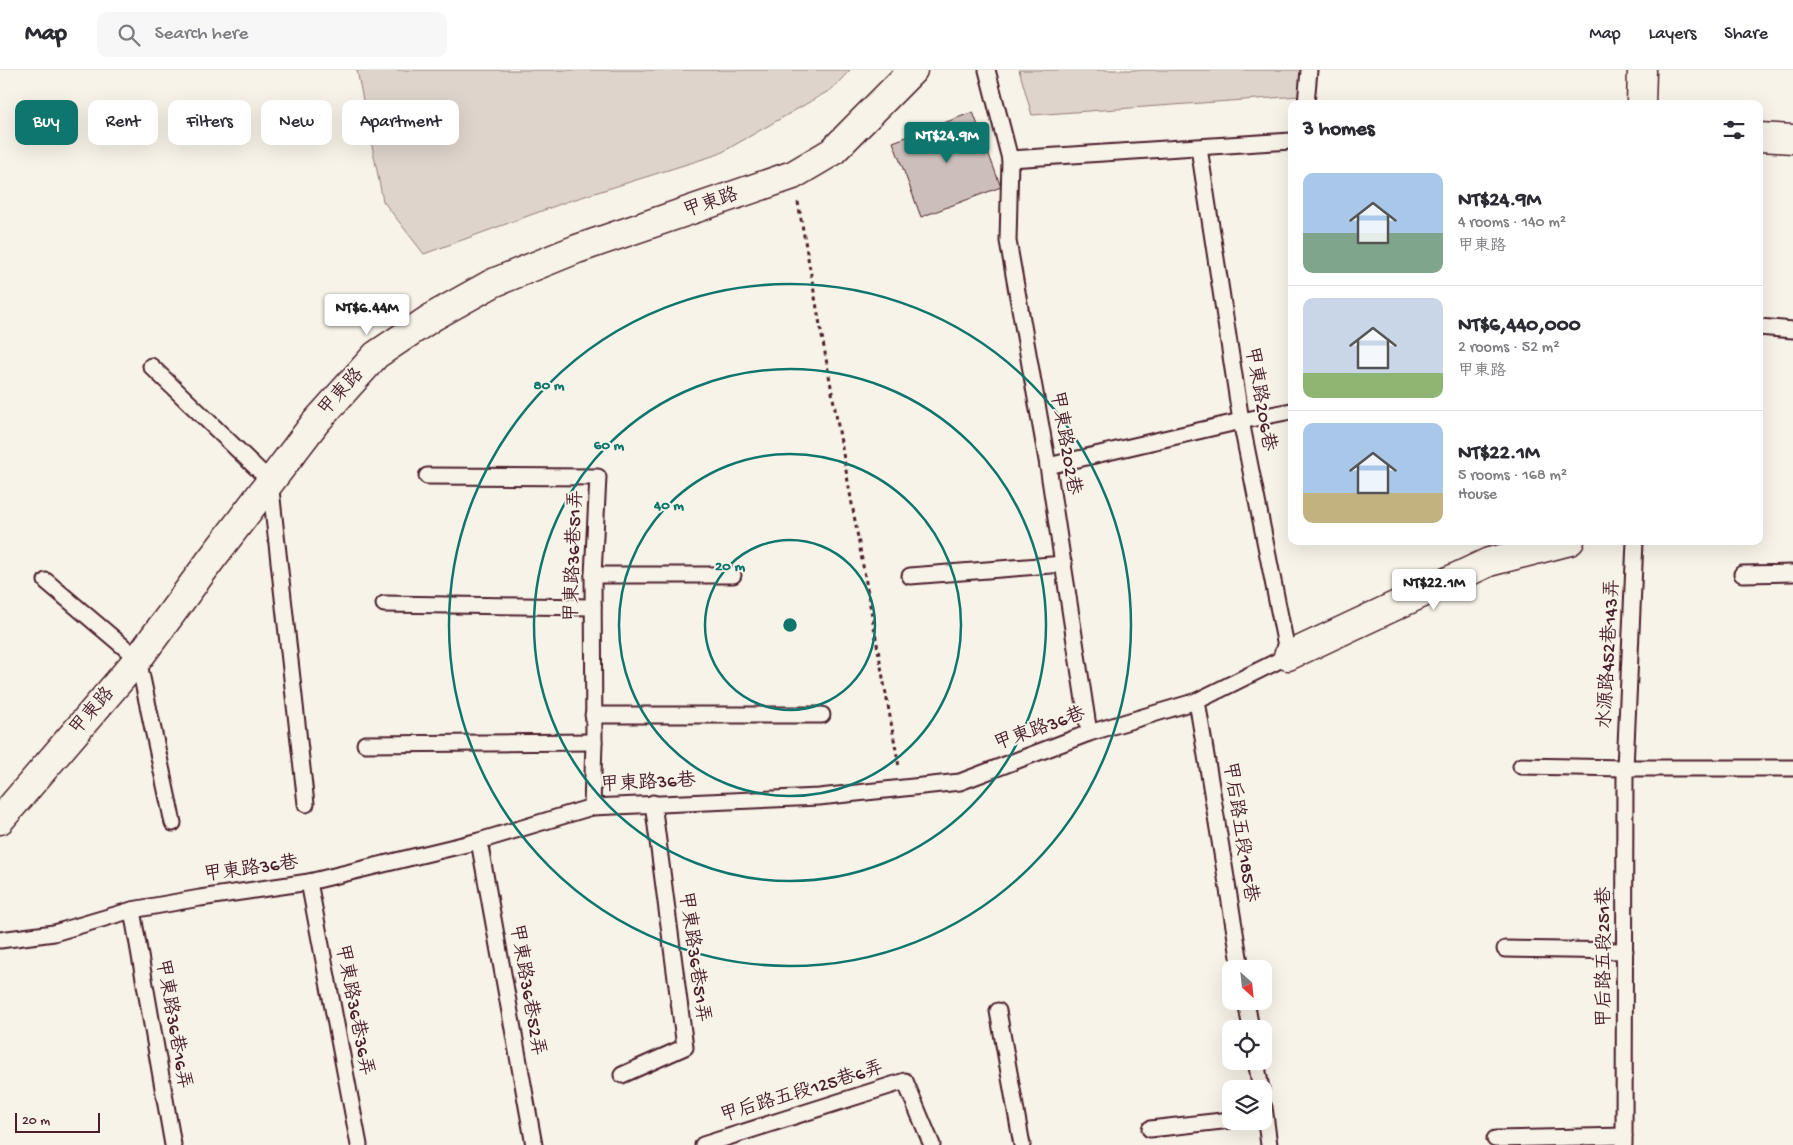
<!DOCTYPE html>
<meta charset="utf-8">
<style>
:root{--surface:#fff;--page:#f7f7f7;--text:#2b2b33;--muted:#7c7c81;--line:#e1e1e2;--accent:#0f766e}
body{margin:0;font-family:"Gochi Hand","LXGW WenKai TC",sans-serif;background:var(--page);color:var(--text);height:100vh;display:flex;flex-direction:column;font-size:19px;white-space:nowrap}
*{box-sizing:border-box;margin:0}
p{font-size:16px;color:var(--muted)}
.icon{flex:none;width:28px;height:28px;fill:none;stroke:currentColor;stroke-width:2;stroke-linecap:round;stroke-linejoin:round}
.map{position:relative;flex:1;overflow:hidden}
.side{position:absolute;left:1288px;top:30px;width:475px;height:445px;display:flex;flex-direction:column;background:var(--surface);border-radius:10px;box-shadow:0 5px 20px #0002}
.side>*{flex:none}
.top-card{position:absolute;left:15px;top:30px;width:475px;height:45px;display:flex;gap:10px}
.needle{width:32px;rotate:153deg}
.controls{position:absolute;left:1222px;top:890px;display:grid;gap:10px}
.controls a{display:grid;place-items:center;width:50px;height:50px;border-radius:10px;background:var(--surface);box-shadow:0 5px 20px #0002;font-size:25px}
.scale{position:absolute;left:15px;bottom:12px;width:85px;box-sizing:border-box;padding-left:5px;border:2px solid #4a1f2b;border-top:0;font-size:14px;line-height:18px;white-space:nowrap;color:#4a1f2b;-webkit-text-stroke:4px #f7f3e8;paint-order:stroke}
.price{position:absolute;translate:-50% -42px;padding:0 11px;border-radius:5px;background:#fff;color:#222;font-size:16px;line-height:32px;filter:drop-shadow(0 1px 2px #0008)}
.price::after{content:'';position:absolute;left:50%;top:30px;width:15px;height:11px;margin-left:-8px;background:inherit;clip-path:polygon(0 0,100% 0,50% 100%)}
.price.active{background:var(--accent);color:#fff}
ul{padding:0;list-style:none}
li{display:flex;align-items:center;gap:15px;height:125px;padding:0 15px}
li+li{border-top:1px solid var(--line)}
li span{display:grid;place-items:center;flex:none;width:140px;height:100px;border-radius:10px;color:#555}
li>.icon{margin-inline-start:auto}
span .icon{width:60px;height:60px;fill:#fffc;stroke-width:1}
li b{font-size:21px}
h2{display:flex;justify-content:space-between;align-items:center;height:60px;padding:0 15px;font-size:21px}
.pill{padding:0 18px;border-radius:10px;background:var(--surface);box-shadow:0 5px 20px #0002;font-size:18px;line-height:45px}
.pill.active{background:var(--accent);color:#fff}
header{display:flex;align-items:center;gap:30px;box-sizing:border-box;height:70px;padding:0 25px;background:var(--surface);border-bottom:1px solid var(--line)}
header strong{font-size:24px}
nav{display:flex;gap:28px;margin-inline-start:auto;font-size:18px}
.search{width:350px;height:45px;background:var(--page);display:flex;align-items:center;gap:12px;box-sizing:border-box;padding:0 18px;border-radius:10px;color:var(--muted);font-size:19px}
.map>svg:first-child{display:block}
.green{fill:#ded4cc;stroke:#947a7c}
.building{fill:#ccbfb9;stroke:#4a1f2b}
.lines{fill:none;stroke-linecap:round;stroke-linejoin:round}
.service-casing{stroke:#4a1f2b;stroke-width:19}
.minor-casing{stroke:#4a1f2b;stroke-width:31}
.tertiary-casing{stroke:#4a1f2b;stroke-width:31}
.path{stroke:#4a1f2b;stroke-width:3;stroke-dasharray:4 4;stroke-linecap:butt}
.service{stroke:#f7f3e8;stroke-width:15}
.minor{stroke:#f7f3e8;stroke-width:28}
.tertiary{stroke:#f7f3e8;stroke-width:28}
.ring{fill:none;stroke:#0f766e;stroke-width:2.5}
.labels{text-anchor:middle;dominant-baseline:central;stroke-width:4;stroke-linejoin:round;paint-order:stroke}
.street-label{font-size:19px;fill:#4a1f2b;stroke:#f7f3e8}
.centre{fill:#0f766e;stroke:#f7f3e8;stroke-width:2.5}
.ring-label{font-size:15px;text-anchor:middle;font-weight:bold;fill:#0f766e;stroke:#f7f3e8;stroke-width:4;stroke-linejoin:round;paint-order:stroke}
</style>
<header>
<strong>Map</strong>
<div class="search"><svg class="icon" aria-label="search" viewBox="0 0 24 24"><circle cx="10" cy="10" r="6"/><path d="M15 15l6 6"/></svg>Search here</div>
<nav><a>Map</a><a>Layers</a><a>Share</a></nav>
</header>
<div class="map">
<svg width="1793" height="1075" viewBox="0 0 1793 1075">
<rect width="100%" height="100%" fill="#f7f3e8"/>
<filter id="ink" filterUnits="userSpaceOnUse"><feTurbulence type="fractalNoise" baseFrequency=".02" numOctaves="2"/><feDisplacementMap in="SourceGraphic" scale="10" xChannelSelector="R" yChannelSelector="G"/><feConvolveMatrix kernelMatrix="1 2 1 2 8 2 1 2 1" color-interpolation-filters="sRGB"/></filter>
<g filter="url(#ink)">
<g class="green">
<polygon points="357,0 850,0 832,19 719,84 566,132 424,184 383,131"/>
<polygon points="1019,0 1302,0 1300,26 1032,45"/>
</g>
<polygon class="building" points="973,42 1001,117 921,147 893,72"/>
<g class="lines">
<defs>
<g id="service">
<polyline points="987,0 1010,89 1291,71"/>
<polyline points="1306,34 1309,0"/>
<polyline points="1010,89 1008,171 1048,396 1089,663"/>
<polyline points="1759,257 1793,260"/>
<polyline points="151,296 270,411 306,734"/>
<polyline points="1048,396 1241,351 1291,341"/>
<polyline points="427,406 598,407 593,505 594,672 592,737"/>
<polyline points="1742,504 1793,503"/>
<polyline points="593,505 733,505"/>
<polyline points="910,506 1064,494"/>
<polyline points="46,511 138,589 173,753"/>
<polyline points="384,534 593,537"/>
<polyline points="1197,631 1241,899"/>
<polyline points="593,645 822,645"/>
<polyline points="365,674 594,672"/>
<polyline points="1521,696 1625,698 1793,698"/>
<polyline points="479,771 534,1075"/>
<polyline points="309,812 359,1075"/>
<polyline points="132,840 173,1075"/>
<polyline points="0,870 54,863 132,840 200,828 309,812 479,771 592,737 819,727 960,712 1089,663 1197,631 1288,586 1241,351 1199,78"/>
<polyline points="1505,879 1625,881"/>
<polyline points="1246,931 1251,959"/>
<polyline points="998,941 1022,1075"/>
<polyline points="1256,991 1261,1019"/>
<polyline points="622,1005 685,977 653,733"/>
<polyline points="1264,1037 1269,1075"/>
<polyline points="1150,1059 1231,1050"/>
<polyline points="1495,1069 1624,1066"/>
<polyline points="703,1075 905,1011 932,1075"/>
<polyline points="1624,1075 1625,698 1635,471"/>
</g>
<g id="minor">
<polyline points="1641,34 1642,0"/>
<polyline points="1759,67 1793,69"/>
<polyline points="1288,586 1489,492 1570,471"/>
</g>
<polyline id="tertiary" points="0,750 138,589 210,491 315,353 376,285 434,246 493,213 577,179 793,105 832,82 913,0"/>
</defs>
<use href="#service" class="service-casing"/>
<use href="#minor" class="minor-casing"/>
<use href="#tertiary" class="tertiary-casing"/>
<polyline class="path" points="798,132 899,697"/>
<use href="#service" class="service"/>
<use href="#minor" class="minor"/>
<use href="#tertiary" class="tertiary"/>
</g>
</g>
<g class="ring">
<circle cx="790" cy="555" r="85"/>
<circle cx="790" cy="555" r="171"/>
<circle cx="790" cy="555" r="256"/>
<circle cx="790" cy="555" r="341"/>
</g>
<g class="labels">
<g class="street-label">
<text transform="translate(711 134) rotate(-19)">甲東路</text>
<text transform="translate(342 323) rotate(-48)">甲東路</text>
<text transform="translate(1259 329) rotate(80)">甲東路206巷</text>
<text transform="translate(1064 373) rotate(80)">甲東路202巷</text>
<text transform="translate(575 486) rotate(-88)">甲東路36巷51弄</text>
<text transform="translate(1610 584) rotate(-87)">水源路452巷143弄</text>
<text transform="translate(93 642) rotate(-49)">甲東路</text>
<text transform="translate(1040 660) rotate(-20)">甲東路36巷</text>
<text transform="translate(648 714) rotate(-3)">甲東路36巷</text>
<text transform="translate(1239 762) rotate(81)">甲后路五段185巷</text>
<text transform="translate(251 800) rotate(-8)">甲東路36巷</text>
<text transform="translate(693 887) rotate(82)">甲東路36巷51弄</text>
<text transform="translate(1605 887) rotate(-90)">甲后路五段251巷</text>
<text transform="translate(526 920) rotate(80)">甲東路36巷52弄</text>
<text transform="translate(353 940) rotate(79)">甲東路36巷36弄</text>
<text transform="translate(172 954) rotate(80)">甲東路36巷16弄</text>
<text transform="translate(802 1023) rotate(-17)">甲后路五段125巷6弄</text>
</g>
</g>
<circle cx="790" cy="555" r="8" class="centre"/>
<g class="ring-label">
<text x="549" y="319">80 m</text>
<text x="609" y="379">60 m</text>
<text x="669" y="439">40 m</text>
<text x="730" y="500">20 m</text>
</g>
</svg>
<div class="controls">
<a><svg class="needle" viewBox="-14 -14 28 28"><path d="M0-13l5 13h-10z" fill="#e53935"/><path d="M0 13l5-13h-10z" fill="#7c7c81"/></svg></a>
<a><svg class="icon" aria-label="locate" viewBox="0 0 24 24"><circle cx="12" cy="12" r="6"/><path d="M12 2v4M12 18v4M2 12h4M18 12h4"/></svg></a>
<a><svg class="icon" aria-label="layers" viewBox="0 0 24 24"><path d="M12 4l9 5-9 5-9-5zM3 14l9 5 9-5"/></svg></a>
</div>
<div class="scale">20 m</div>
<b class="price active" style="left:947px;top:94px">NT$24.9M</b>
<b class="price" style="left:367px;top:266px">NT$6.44M</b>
<b class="price" style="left:1434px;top:541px">NT$22.1M</b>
<div class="top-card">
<a class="pill active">Buy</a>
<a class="pill">Rent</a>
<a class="pill">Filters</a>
<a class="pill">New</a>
<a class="pill">Apartment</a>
</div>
<section class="side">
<h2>3 homes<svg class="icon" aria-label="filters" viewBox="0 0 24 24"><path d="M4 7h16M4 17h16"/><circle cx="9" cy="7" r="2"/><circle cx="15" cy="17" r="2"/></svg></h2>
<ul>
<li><span style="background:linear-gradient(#a9c7e8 60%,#7fa58c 0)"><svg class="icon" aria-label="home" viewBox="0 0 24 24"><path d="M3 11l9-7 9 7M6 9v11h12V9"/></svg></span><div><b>NT$24.9M</b><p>4 rooms · 140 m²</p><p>甲東路</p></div></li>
<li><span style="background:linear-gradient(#c9d6e8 75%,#8fb573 0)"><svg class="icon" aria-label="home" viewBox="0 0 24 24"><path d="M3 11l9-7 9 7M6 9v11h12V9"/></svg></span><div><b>NT$6,440,000</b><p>2 rooms · 52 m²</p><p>甲東路</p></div></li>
<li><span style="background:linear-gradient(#a9c7e8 70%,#c2b280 0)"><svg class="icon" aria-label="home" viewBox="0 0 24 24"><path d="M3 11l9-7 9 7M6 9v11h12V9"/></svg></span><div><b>NT$22.1M</b><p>5 rooms · 168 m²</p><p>House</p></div></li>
</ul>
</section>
</div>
